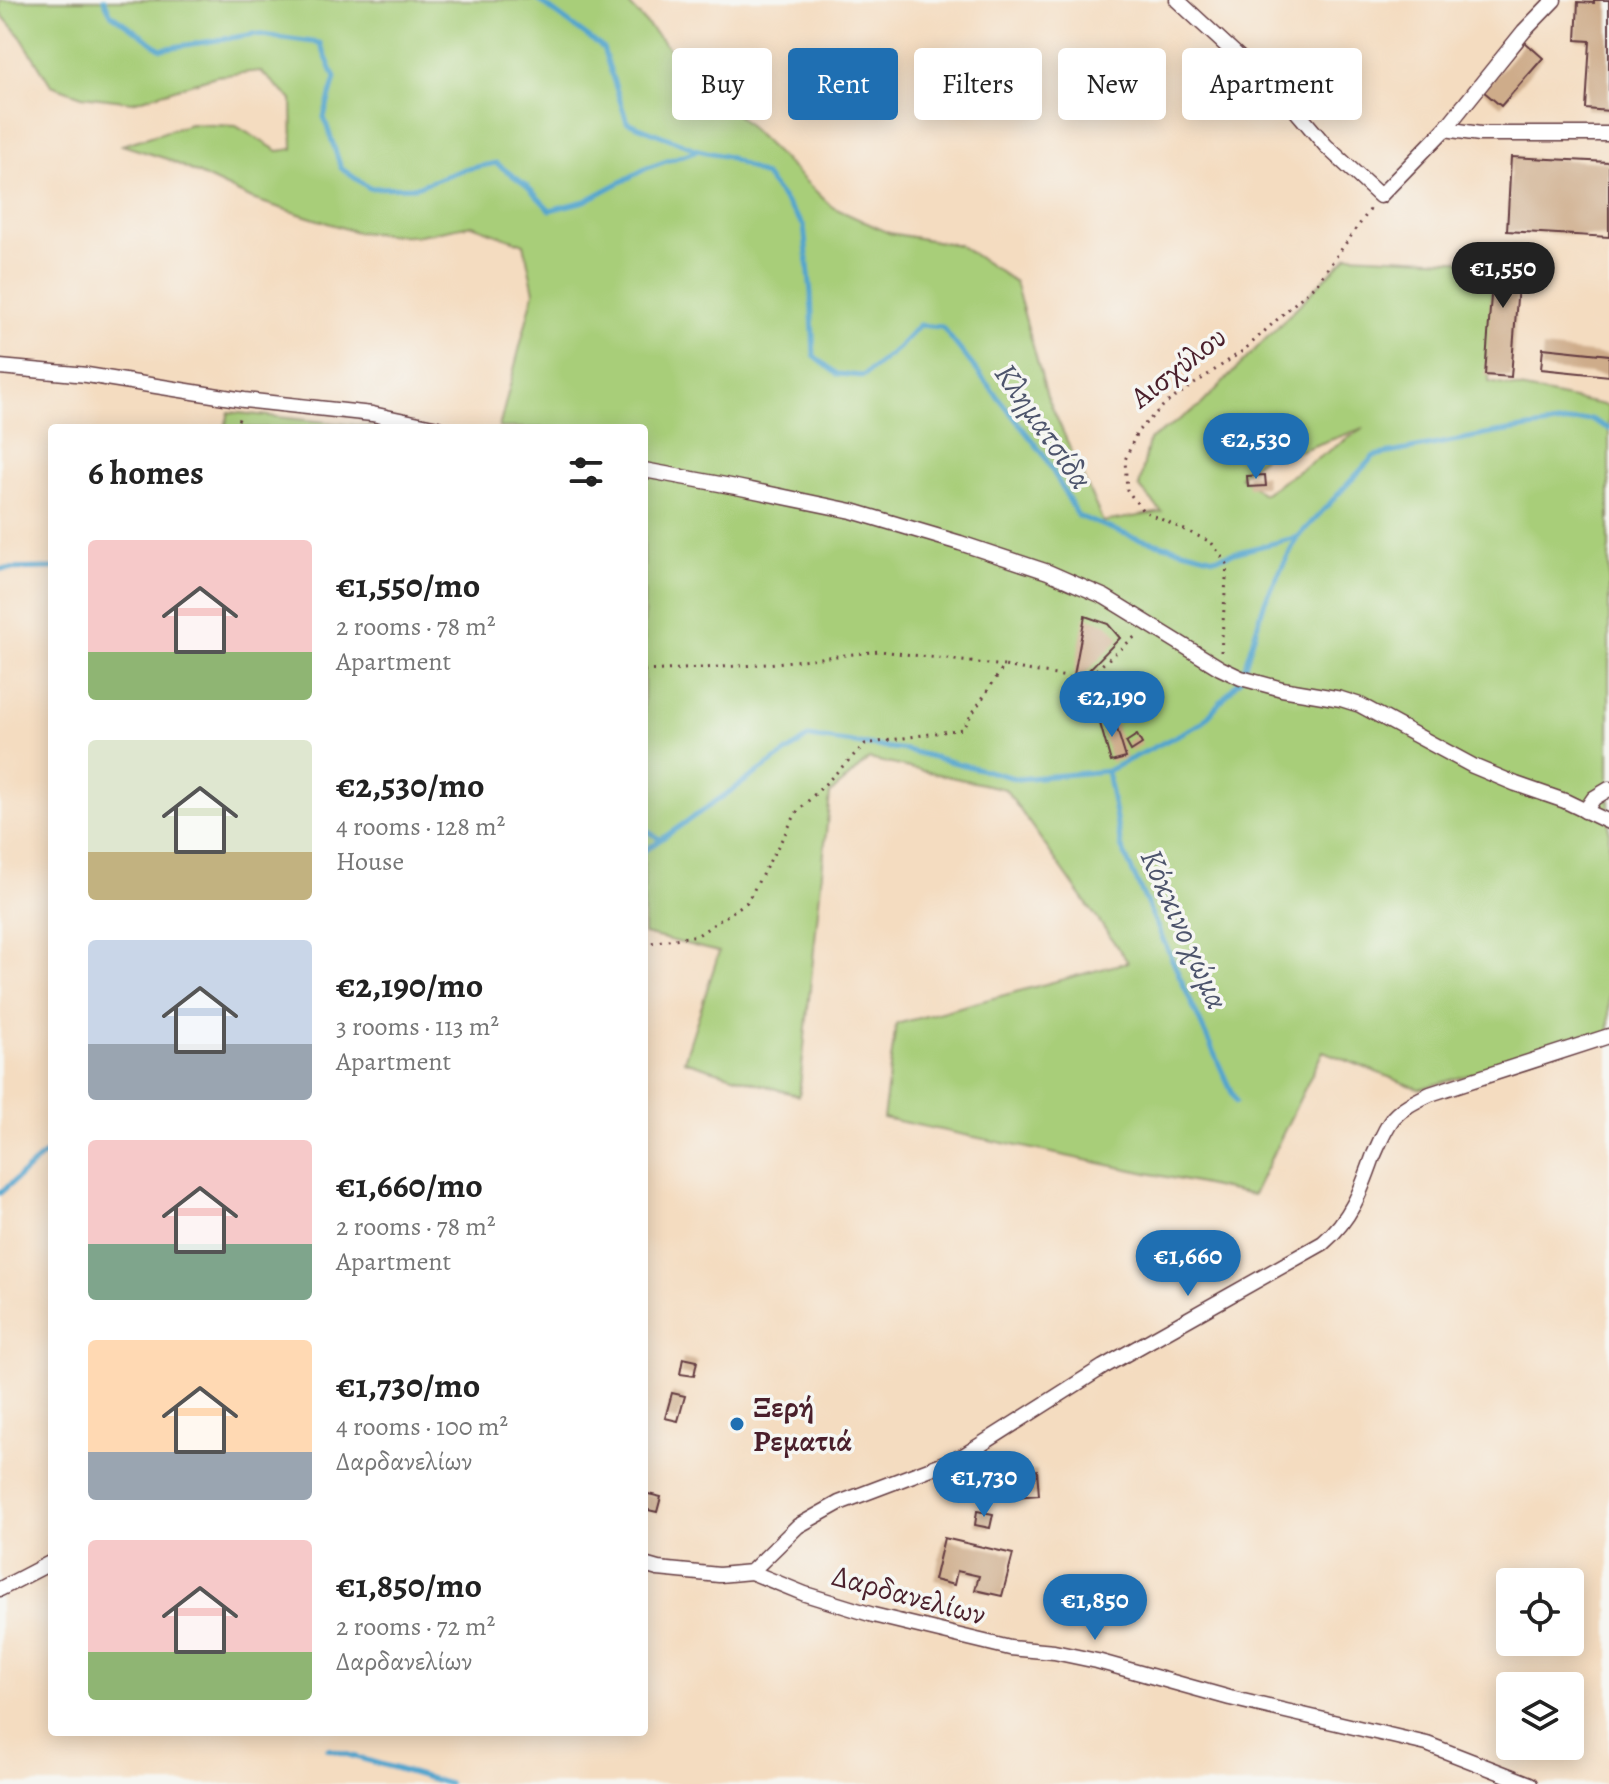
<!DOCTYPE html>
<meta charset="utf-8">
<style>
:root{--surface:#fff;--page:#f2f2f2;--text:#222;--muted:#767676;--accent:#1f6fb2}
body{margin:0;font-family:Alegreya,serif;background:var(--page);color:var(--text);height:100vh;display:flex;flex-direction:column;font-size:30px;white-space:nowrap}
*{box-sizing:border-box;margin:0}
p{font-size:26px;color:var(--muted)}
.icon{flex:none;width:44px;height:44px;fill:none;stroke:currentColor;stroke-width:2;stroke-linecap:round;stroke-linejoin:round}
.map{position:relative;flex:1;overflow:hidden}
.drawer{position:absolute;left:48px;top:424px;width:600px;height:1312px;display:flex;flex-direction:column;background:var(--surface);border-radius:8px;box-shadow:0 4px 20px #0003}
.drawer>*{flex:none}
.hud{position:absolute;left:672px;top:48px;width:760px;height:72px;display:flex;gap:16px}
.controls{position:absolute;left:1496px;top:1568px;display:grid;gap:16px}
.controls a{display:grid;place-items:center;width:88px;height:88px;border-radius:8px;background:var(--surface);box-shadow:0 4px 20px #0003;font-size:40px}
.price{position:absolute;translate:-50% -68px;padding:0 18px;border-radius:28px;background:var(--accent);color:#fff;font-size:26px;line-height:52px;filter:drop-shadow(0 2px 4px #0008)}
.price::after{content:'';position:absolute;left:50%;top:48px;width:24px;height:18px;margin-left:-12px;background:inherit;clip-path:polygon(0 0,100% 0,50% 100%)}
.price.selected{background:#222;color:#fff}
ul{padding:0;list-style:none}
li{display:flex;align-items:center;gap:24px;height:200px;padding:0 40px}
li span{display:grid;place-items:center;flex:none;width:224px;height:160px;border-radius:8px;color:#555}
li>.icon{margin-inline-start:auto}
span .icon{width:96px;height:96px;fill:#fffc;stroke-width:1}
li b{font-size:34px}
h2{display:flex;justify-content:space-between;align-items:center;height:96px;padding:0 40px;font-size:34px}
.tag{padding:0 28px;border-radius:8px;background:var(--surface);box-shadow:0 4px 20px #0003;font-size:28px;line-height:72px}
.tag.selected{background:var(--accent);color:#fff}
.map>svg:first-child{display:block}
.green{fill:#a8ce79;stroke:#797652;stroke-width:2;fill-rule:evenodd}
.lines{fill:none;stroke-linecap:round;stroke-linejoin:round}
.stream{stroke:#51a4cd;stroke-width:5}
.building{fill:#ceac8a}
.minor-casing{stroke:#643b41;stroke-width:17}
.path{stroke:#643b41;stroke-width:3;stroke-dasharray:2 6;stroke-linecap:butt}
.minor{stroke:#fff;stroke-width:14}
.poi-dot{fill:#1f6fb2;stroke:#f6f6f2;stroke-width:3}
.labels{text-anchor:middle;dominant-baseline:central;stroke-width:7;stroke-linejoin:round;paint-order:stroke}
.street-label{font-size:30px;fill:#4a1f2b;stroke:#f6f6f2}
.poi-label{font-size:30px;font-weight:bold;fill:#4a1f2b;stroke:#f6f6f2;text-anchor:start}
.water-label{font-size:32px;font-style:italic;fill:#4d546c;stroke:#f6f6f2}
</style>
<div class="map">
<svg width="1609" height="1784" viewBox="0 0 1609 1784">
<rect width="100%" height="100%" fill="#f6f6f2"/>
<filter id="ink" filterUnits="userSpaceOnUse"><feTurbulence type="fractalNoise" baseFrequency=".0125" numOctaves="2"/><feDisplacementMap in="SourceGraphic" scale="16" xChannelSelector="R" yChannelSelector="G"/><feConvolveMatrix kernelMatrix="1 2 1 2 8 2 1 2 1" color-interpolation-filters="sRGB"/></filter>
<filter id="wash" filterUnits="userSpaceOnUse"><feTurbulence type="fractalNoise" baseFrequency=".006" numOctaves="4" result="noise"/><feDisplacementMap in="SourceGraphic" scale="32" xChannelSelector="R" yChannelSelector="G"/><feGaussianBlur stdDeviation="1.8" result="paint"/><feColorMatrix in="noise" values="0 0 0 0 0 0 0 0 0 0 0 0 0 0 0 0 0 1.4 0 .05"/><feComposite in="paint" operator="in"/></filter>
<g filter="url(#wash)">
<rect width="100%" height="100%" fill="#f4dcc0"/>
<g class="green">
<path d="M0,0h625l49,54 158,153 57,26 70,12 56,37 32,114 56,126 59,-10 -23,-25 10,-47 51,-34 148,-151 145,7 -4,120 120,24v629l-190,54 -96,-38 -70,144 -370,-77 13,-94 232,-62 -123,-173 -136,-30 -39,35 -31,302 -115,-35 35,-109 -75,-18v-506h-145l35,-136 -10,-48 -52,-19 -58,11 -58,-4 -104,-33 -85,-40 -45,-14 68,-21 46,2 42,25 15,-2 -1,-49 -32,-29 -44,5 -83,26 -51,-6 -31,-11 -30,-48 -21,-24zM1364,428l-101,66 -23,-18 25,-20 17,1z"/>
<polygon points="229,412 383,428 225,428"/>
</g>
<g class="lines">
<g class="stream">
<polyline points="104,0 111,14 161,49 255,34 320,43 335,78 324,117 341,168 369,188 416,187 462,170 496,163 527,186 550,210 585,201 647,168 698,150 728,157 765,176 804,226 811,293 814,356 837,374 863,376 898,348 919,325 942,327 1043,454 1078,516 1133,537 1214,558 1298,537 1374,456 1495,433 1591,419 1609,429"/>
<polyline points="538,0 603,48 627,122 698,150"/>
<polyline points="0,569 52,568"/>
<polyline points="1107,771 1121,846 1236,1102"/>
<polyline points="644,829 660,839"/>
<polyline points="644,851 809,737 906,750 1018,779 1107,771 1202,723 1241,678 1265,601 1297,538"/>
<polyline points="0,1193 52,1148"/>
<polyline points="328,1749 449,1784"/>
</g>
</g>
<g id="blocks">
<g class="building">
<polygon points="1594,0 1609,0 1609,111 1586,109 1590,41 1576,40 1578,2 1594,3"/>
<polygon points="1525,42 1543,58 1501,106 1483,91"/>
<polygon points="1511,157 1609,162 1609,237 1507,231"/>
<polygon points="1495,243 1521,245 1511,377 1485,375"/>
<polygon points="1543,348 1609,355 1609,376 1541,369"/>
<polygon points="1265,475 1266,486 1248,487 1247,476"/>
<polygon points="1085,616 1108,624 1120,638 1082,677 1074,675"/>
<polygon points="1113,716 1126,758 1111,762 1099,720"/>
<polygon points="1137,735 1142,744 1131,751 1126,742"/>
<polygon points="683,1358 697,1361 694,1376 680,1374"/>
<polygon points="672,1393 685,1396 678,1421 665,1418"/>
<polygon points="1037,1470 1039,1495 1000,1498 998,1474"/>
<polygon points="644,1493 661,1497 657,1512 644,1509"/>
<polygon points="977,1511 993,1514 990,1528 975,1525"/>
<polygon points="944,1538 1013,1554 1002,1596 975,1590 979,1576 957,1571 954,1585 934,1580"/>
</g>
</g>
</g>
<g filter="url(#ink)">
<use href="#blocks" fill-opacity="0" stroke="#643b41" stroke-width="2"/>
<g class="lines">
<defs>
<g id="minor">
<polyline points="1177,0 1292,106 1326,146 1380,196 1445,129 1524,31 1554,0"/>
<polyline points="1445,129 1480,134 1609,134"/>
<polyline points="0,367 87,375 244,400 372,414 438,428"/>
<polyline points="644,470 736,487 852,511 960,543 1048,572 1105,597 1220,668 1241,678 1282,689 1341,699 1360,705 1473,766 1516,784 1565,801 1609,822"/>
<polyline points="1585,811 1594,798 1609,789"/>
<polyline points="644,1565 658,1569 719,1575 751,1572 805,1594 873,1615 1010,1648 1054,1652 1097,1661 1230,1698 1427,1744 1530,1784"/>
<path d="M751,1572l47,-46 41,-23 124,-47 140,-89 220,-124c28,-24 38,-52 50,-86 6,-13 11,-27 20,-39 10,-11 23,-17 37,-24l179,-58"/>
<polyline points="0,1589 52,1562"/>
</g>
</defs>
<use href="#minor" class="minor-casing"/>
<g class="path">
<polyline points="236,428 240,415"/>
<polyline points="1221,652 1227,564 1211,542 1143,511 1127,490 1125,460 1137,432 1165,404 1244,350 1317,283 1372,207"/>
<polyline points="644,671 758,665 880,651 1004,666"/>
<polyline points="644,944 698,935 747,902 797,812 865,744 962,729 1004,666 1084,680 1138,634"/>
</g>
<use href="#minor" class="minor"/>
</g>
</g>
<circle class="poi-dot" cx="737" cy="1424" r="8"/>
<g class="labels">
<g class="street-label">
<text transform="translate(1178 367) rotate(-38)">Αισχύλου</text>
<text transform="translate(909 1595) rotate(15)">Δαρδανελίων</text>
</g>
<g class="poi-label">
<text x="753" y="1407">Ξερή<tspan x="753" dy="34">Ρεματιά</tspan></text>
</g>
<g class="water-label">
<text transform="translate(1044 426) rotate(55)">Κληματσίδα</text>
<text transform="translate(1185 929) rotate(66)">Κόκκινο χώμα</text>
</g>
</g>
</svg>
<div class="controls">
<a><svg class="icon" aria-label="locate" viewBox="0 0 24 24"><circle cx="12" cy="12" r="6"/><path d="M12 2v4M12 18v4M2 12h4M18 12h4"/></svg></a>
<a><svg class="icon" aria-label="layers" viewBox="0 0 24 24"><path d="M12 4l9 5-9 5-9-5zM3 14l9 5 9-5"/></svg></a>
</div>
<b class="price selected" style="left:1503px;top:310px">€1,550</b>
<b class="price" style="left:1256px;top:481px">€2,530</b>
<b class="price" style="left:1112px;top:739px">€2,190</b>
<b class="price" style="left:1188px;top:1298px">€1,660</b>
<b class="price" style="left:984px;top:1519px">€1,730</b>
<b class="price" style="left:1095px;top:1642px">€1,850</b>
<div class="hud">
<a class="tag">Buy</a>
<a class="tag selected">Rent</a>
<a class="tag">Filters</a>
<a class="tag">New</a>
<a class="tag">Apartment</a>
</div>
<section class="drawer">
<h2>6 homes<svg class="icon" aria-label="filters" viewBox="0 0 24 24"><path d="M4 7h16M4 17h16"/><circle cx="9" cy="7" r="2"/><circle cx="15" cy="17" r="2"/></svg></h2>
<ul>
<li><span style="background:linear-gradient(#f6c9c9 70%,#8fb573 0)"><svg class="icon" aria-label="home" viewBox="0 0 24 24"><path d="M3 11l9-7 9 7M6 9v11h12V9"/></svg></span><div><b>€1,550/mo</b><p>2 rooms · 78 m²</p><p>Apartment</p></div></li>
<li><span style="background:linear-gradient(#dfe7d0 70%,#c2b280 0)"><svg class="icon" aria-label="home" viewBox="0 0 24 24"><path d="M3 11l9-7 9 7M6 9v11h12V9"/></svg></span><div><b>€2,530/mo</b><p>4 rooms · 128 m²</p><p>House</p></div></li>
<li><span style="background:linear-gradient(#c9d6e8 65%,#9aa5b1 0)"><svg class="icon" aria-label="home" viewBox="0 0 24 24"><path d="M3 11l9-7 9 7M6 9v11h12V9"/></svg></span><div><b>€2,190/mo</b><p>3 rooms · 113 m²</p><p>Apartment</p></div></li>
<li><span style="background:linear-gradient(#f6c9c9 65%,#7fa58c 0)"><svg class="icon" aria-label="home" viewBox="0 0 24 24"><path d="M3 11l9-7 9 7M6 9v11h12V9"/></svg></span><div><b>€1,660/mo</b><p>2 rooms · 78 m²</p><p>Apartment</p></div></li>
<li><span style="background:linear-gradient(#ffd9b3 70%,#9aa5b1 0)"><svg class="icon" aria-label="home" viewBox="0 0 24 24"><path d="M3 11l9-7 9 7M6 9v11h12V9"/></svg></span><div><b>€1,730/mo</b><p>4 rooms · 100 m²</p><p>Δαρδανελίων</p></div></li>
<li><span style="background:linear-gradient(#f6c9c9 70%,#8fb573 0)"><svg class="icon" aria-label="home" viewBox="0 0 24 24"><path d="M3 11l9-7 9 7M6 9v11h12V9"/></svg></span><div><b>€1,850/mo</b><p>2 rooms · 72 m²</p><p>Δαρδανελίων</p></div></li>
</ul>
</section>
</div>
